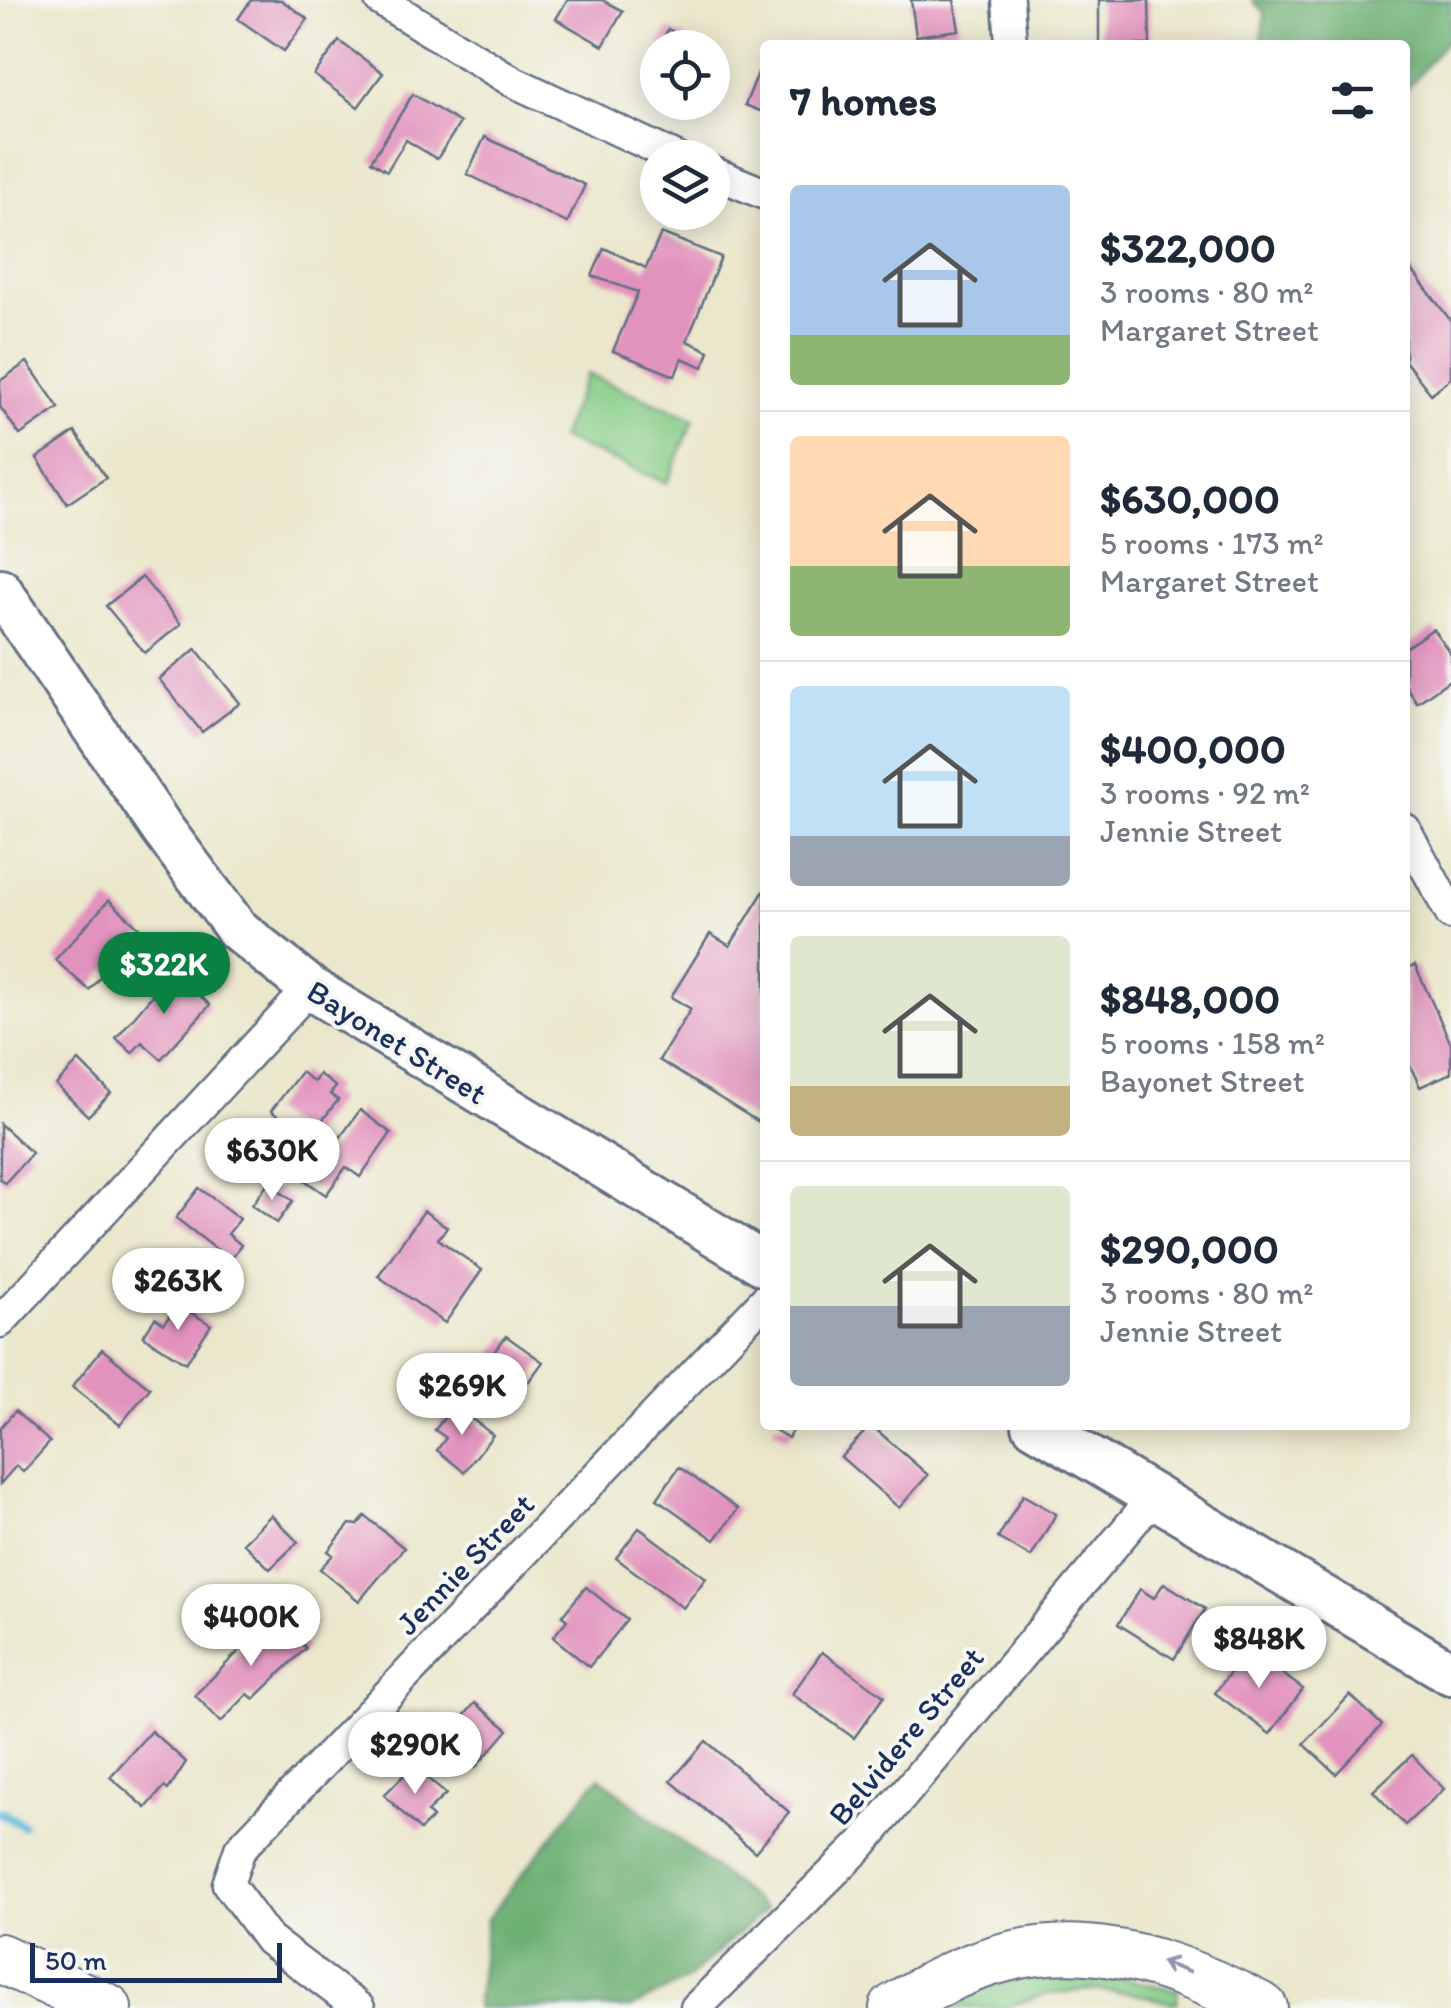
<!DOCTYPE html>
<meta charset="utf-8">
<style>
:root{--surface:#fff;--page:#f6f6f7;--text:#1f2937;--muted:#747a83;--line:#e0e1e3;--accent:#0b8043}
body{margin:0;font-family:Itim,sans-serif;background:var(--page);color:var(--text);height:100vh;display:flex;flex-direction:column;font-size:38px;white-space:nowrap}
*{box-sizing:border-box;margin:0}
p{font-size:32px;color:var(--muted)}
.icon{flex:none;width:55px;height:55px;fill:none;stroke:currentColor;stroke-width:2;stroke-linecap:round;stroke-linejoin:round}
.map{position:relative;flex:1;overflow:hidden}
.details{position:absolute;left:760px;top:40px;width:650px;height:1390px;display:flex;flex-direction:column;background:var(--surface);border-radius:10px;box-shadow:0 5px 25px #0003}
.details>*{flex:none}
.fabs{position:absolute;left:640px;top:30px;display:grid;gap:20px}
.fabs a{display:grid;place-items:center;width:90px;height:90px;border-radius:50%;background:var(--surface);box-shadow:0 5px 25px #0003;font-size:50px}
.scale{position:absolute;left:30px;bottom:25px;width:252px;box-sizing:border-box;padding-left:10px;border:5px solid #1b2f5e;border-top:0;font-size:28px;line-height:35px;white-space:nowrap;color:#1b2f5e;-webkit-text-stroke:8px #f6f6f2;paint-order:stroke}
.price{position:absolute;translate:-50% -85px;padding:0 22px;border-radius:35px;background:#fff;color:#222;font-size:32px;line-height:65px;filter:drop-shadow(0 2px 5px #0008)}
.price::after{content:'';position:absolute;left:50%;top:60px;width:30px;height:22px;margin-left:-15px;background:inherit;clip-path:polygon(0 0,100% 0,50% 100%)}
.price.current{background:var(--accent);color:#fff}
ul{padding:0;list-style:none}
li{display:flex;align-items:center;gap:30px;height:250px;padding:0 30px}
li+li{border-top:2px solid var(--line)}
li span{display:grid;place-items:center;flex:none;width:280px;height:200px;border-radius:10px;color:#555}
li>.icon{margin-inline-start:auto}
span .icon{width:120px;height:120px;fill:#fffc;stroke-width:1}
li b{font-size:42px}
h2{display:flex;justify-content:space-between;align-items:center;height:120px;padding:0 30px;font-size:42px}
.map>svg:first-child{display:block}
.green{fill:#88ce88;stroke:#527e73;stroke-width:2.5}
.forest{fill:#6eb174;stroke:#447069;stroke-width:2.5}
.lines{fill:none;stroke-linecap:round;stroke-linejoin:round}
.stream{stroke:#58b8d6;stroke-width:10}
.building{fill:#e293bd}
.street-casing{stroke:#646f84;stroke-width:35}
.secondary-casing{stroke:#646f84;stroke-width:48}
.primary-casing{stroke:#646f84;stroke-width:52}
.street{stroke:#fff;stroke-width:30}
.secondary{stroke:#fff;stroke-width:42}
.primary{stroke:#fff;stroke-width:48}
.oneway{stroke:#8d97ae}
.labels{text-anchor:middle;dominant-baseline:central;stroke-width:8;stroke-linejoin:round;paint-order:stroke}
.street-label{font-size:32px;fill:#1b2f5e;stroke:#f6f6f2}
</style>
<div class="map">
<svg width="1451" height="2008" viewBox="0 0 1451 2008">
<rect width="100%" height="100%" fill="#f6f6f2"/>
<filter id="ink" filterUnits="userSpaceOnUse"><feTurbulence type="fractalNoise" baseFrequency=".01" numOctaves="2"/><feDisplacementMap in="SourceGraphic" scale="20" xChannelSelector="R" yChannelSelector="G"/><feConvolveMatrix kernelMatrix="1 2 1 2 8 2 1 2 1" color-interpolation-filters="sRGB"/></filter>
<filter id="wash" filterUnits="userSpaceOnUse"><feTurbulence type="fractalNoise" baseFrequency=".0048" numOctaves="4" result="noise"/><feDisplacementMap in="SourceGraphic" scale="40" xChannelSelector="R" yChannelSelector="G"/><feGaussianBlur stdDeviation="2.25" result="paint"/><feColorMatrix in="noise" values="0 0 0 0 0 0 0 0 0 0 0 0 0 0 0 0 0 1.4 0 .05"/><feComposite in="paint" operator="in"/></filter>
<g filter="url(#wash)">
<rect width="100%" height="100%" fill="#ebe7cc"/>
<g class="green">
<polygon points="587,374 694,419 667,483 560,438"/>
<path d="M1084,1971l94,19 -2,14 -44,-11 -43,-3 -40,4 -47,14h-62c46,-26 92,-34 144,-37z"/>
</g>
<g class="forest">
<polygon points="1252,0 1451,0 1451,35 1405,91 1405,45 1260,45 1265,14"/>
<polygon points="599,1777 766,1909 686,1980 631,2008 476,2008 487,1919"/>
</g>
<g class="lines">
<polyline class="stream" points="0,1812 22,1825"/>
</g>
<g id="blocks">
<g class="building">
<polygon points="251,0 281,0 308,19 284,51 238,19"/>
<polygon points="567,0 602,0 623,11 603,46 556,19"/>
<polygon points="911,0 954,0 959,30 916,36"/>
<polygon points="1099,0 1149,0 1150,45 1099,45"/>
<polygon points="668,29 706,48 659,48"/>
<polygon points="339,41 383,73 358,107 314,75"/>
<polygon points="760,68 765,70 765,113 745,105"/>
<polygon points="413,94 460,123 437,159 406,140 387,171 371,161"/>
<polygon points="485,137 585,185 567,223 467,174"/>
<polygon points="661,233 721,257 687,341 709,351 703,367 682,358 675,376 613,351 638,292 592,276 604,248 646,268"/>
<polygon points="1405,261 1451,321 1451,378 1431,394 1405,361"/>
<polygon points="27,362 59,408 20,435 0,407 0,381"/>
<polygon points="75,432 106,478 67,504 37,458"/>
<polygon points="142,577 181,624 145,653 106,606"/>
<polygon points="1433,629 1451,654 1451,679 1417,703 1405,685 1405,648"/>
<polygon points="196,649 240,703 202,732 159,679"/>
<polygon points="765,889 765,1126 659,1060 691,1009 671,997 710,934 730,946"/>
<polygon points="109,900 144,932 126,951 134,959 116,978 107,969 89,990 55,960"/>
<polygon points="1415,965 1451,1044 1451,1073 1420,1087 1405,1054 1405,970"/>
<polygon points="173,971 210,1005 161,1059 142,1042 132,1053 116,1038"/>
<polygon points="79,1061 111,1093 88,1116 56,1085"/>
<polygon points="301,1072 314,1082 319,1074 336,1087 330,1094 338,1100 308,1139 271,1111"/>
<polygon points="360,1110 391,1133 360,1177 346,1167 326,1195 303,1179 324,1149 329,1153"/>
<polygon points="0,1124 32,1153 5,1183 0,1179"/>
<polygon points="268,1183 293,1201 277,1223 252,1205"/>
<polygon points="199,1188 240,1219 228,1234 241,1245 230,1260 176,1218"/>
<polygon points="424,1211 447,1227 438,1239 482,1270 445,1323 378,1276"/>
<polygon points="177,1304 211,1325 186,1363 143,1336 155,1318 164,1324"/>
<polygon points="506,1336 543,1362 520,1393 483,1367"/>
<polygon points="102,1349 150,1388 120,1425 72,1387"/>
<polygon points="454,1405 493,1435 464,1472 437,1450 446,1438 435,1430"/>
<polygon points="15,1411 50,1442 23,1472 16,1466 0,1484 0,1428"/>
<polygon points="774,1425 795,1425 788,1438 772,1428"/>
<polygon points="871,1425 928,1475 899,1508 841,1457"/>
<polygon points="679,1467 738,1509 715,1540 657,1499"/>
<polygon points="1023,1495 1056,1514 1031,1557 998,1538"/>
<polygon points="271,1515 298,1542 270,1569 243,1543"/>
<polygon points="365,1516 404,1548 359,1601 320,1569 333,1555 328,1551 350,1524 358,1525"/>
<polygon points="639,1528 706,1578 683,1608 616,1558"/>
<polygon points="1164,1583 1205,1609 1174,1659 1118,1624 1140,1589 1154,1598"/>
<polygon points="586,1587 627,1620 589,1667 553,1637 567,1620 562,1616"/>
<polygon points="274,1616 306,1648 254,1699 248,1694 221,1722 195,1695"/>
<polygon points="1248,1648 1303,1689 1270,1734 1215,1693"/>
<polygon points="822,1652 884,1696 854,1738 792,1694"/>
<polygon points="1350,1695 1382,1725 1336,1774 1304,1744"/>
<polygon points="475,1703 508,1730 475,1768 443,1741"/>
<polygon points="151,1731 186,1762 168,1790 164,1787 146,1808 110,1777"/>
<polygon points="706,1741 789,1812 755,1852 671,1781"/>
<polygon points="1412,1755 1444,1789 1405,1825 1373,1791"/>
<polygon points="413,1766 446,1794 427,1812 433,1818 420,1830 384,1795"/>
</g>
</g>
</g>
<g filter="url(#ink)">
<use href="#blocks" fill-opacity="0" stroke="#646f84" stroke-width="2.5"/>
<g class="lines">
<defs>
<g id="street">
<polyline points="380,0 512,81 677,158"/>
<polyline points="1008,0 1011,45"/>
<polyline points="712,172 765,194"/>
<polyline points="1405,829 1451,914"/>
<polyline points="0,1322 310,988"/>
<polyline points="359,2008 269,1940 228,1884 240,1849 765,1300"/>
<polyline points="696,2008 861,1845 1154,1497"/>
</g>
<g id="secondary">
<polyline points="0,590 163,830 237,929 310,988 765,1265"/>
<polyline points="1034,1425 1451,1673"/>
</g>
<g id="primary">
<polyline points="0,1958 107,2008"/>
<path d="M894,2008c135,-87 233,-69 369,0"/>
</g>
</defs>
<use href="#street" class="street-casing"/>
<use href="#secondary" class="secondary-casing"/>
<use href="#primary" class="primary-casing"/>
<use href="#street" class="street"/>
<use href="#secondary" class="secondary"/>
<use href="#primary" class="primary"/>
</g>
<defs><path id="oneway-shaft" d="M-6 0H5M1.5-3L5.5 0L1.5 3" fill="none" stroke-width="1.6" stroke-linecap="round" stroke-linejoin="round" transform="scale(2.5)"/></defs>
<use class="oneway" href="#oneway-shaft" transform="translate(1175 1967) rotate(-159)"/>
</g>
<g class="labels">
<g class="street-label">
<text transform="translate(397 1042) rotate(32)">Bayonet Street</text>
<text transform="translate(465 1564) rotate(-46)">Jennie Street</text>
<text transform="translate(906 1736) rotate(-50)">Belvidere Street</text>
</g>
</g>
</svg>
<div class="fabs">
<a><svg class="icon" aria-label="locate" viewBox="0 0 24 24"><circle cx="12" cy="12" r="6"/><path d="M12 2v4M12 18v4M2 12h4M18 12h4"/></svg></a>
<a><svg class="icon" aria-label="layers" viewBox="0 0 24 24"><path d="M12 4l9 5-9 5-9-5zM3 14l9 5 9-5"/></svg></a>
</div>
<div class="scale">50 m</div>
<b class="price current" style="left:164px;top:1017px">$322K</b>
<b class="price" style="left:272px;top:1203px">$630K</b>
<b class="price" style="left:178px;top:1333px">$263K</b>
<b class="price" style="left:462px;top:1438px">$269K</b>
<b class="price" style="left:251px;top:1669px">$400K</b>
<b class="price" style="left:1259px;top:1691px">$848K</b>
<b class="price" style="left:415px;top:1797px">$290K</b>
<section class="details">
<h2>7 homes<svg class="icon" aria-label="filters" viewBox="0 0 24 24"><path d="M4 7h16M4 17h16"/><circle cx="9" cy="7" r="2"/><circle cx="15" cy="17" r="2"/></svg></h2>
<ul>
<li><span style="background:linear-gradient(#a9c7e8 75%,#8fb573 0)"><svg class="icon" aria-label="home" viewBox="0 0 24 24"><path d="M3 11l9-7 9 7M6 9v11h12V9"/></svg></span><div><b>$322,000</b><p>3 rooms · 80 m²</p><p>Margaret Street</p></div></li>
<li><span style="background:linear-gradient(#ffd9b3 65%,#8fb573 0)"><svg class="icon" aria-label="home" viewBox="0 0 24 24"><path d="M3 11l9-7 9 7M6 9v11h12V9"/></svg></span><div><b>$630,000</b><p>5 rooms · 173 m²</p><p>Margaret Street</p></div></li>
<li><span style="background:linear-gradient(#bfe0f5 75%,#9aa5b1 0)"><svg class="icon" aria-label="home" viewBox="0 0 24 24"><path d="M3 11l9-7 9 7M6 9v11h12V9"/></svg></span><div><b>$400,000</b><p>3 rooms · 92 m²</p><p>Jennie Street</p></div></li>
<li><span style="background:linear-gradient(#dfe7d0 75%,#c2b280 0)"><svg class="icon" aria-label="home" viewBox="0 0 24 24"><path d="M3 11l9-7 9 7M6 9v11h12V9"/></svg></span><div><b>$848,000</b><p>5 rooms · 158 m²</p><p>Bayonet Street</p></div></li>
<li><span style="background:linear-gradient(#dfe7d0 60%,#9aa5b1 0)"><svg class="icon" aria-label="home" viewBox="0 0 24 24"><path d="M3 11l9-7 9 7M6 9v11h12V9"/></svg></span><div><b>$290,000</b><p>3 rooms · 80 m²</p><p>Jennie Street</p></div></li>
</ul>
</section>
</div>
